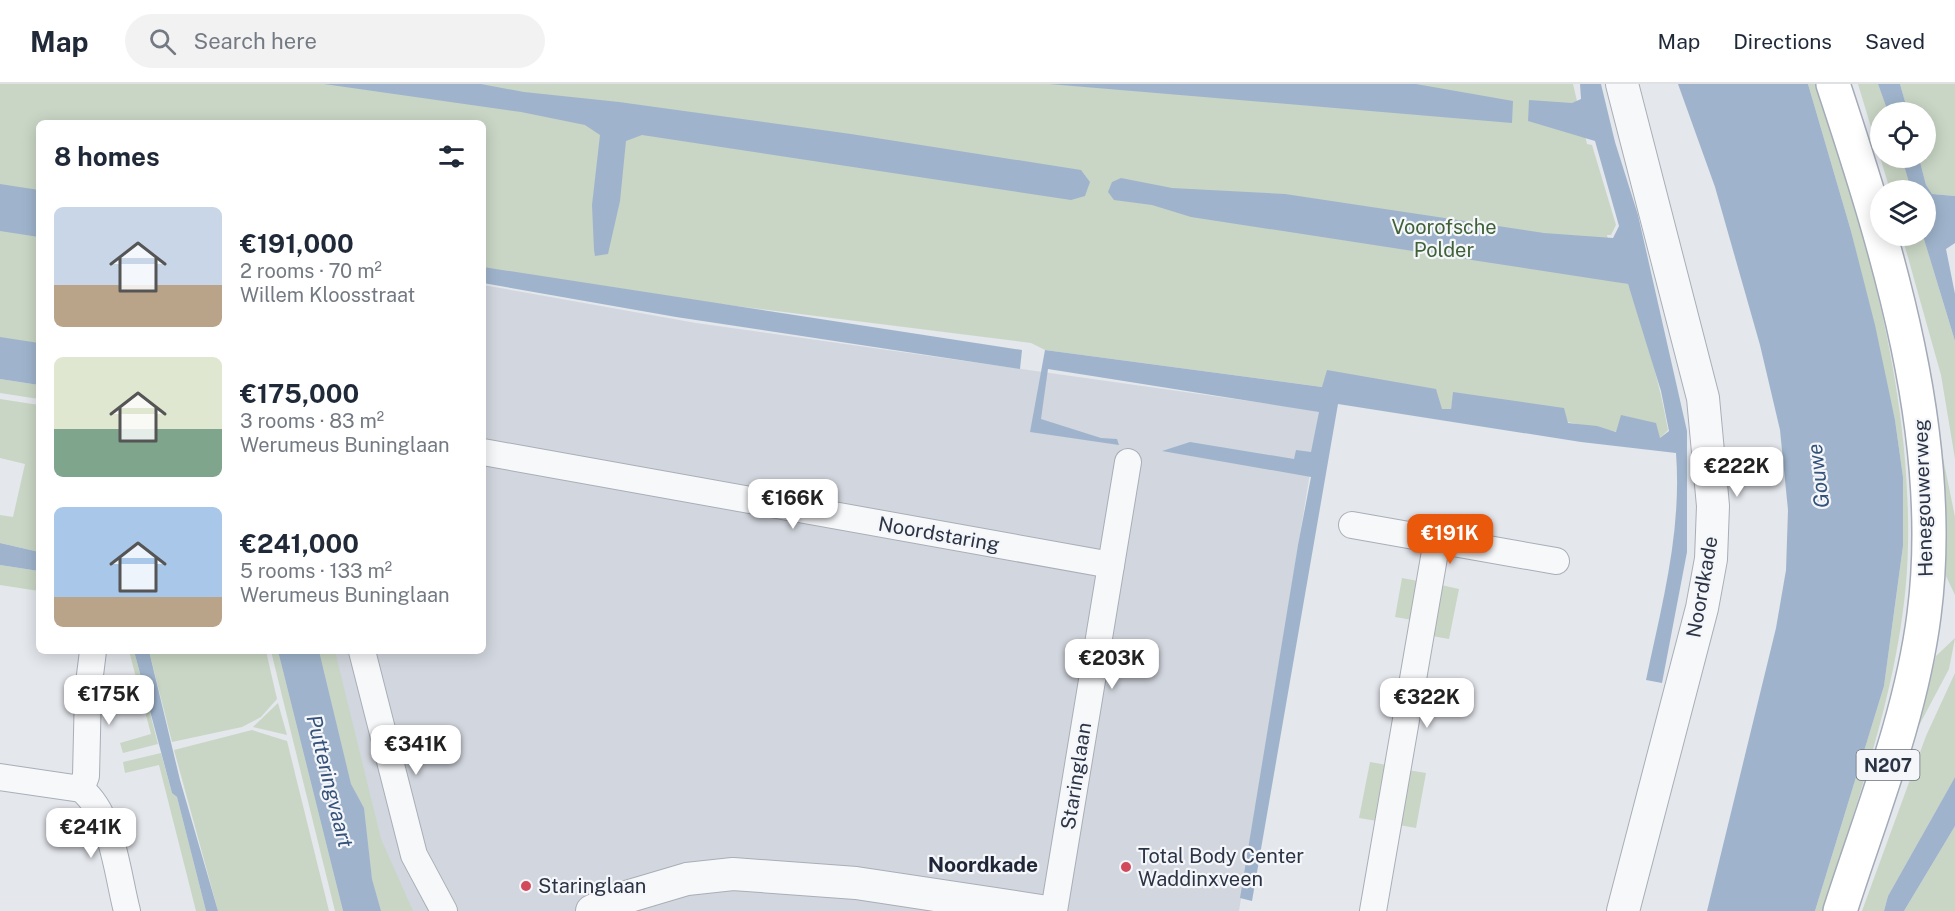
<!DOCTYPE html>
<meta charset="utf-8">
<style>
:root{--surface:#fff;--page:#f2f2f3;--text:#1f2937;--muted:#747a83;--line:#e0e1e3;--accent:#ea580c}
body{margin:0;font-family:"Public Sans",sans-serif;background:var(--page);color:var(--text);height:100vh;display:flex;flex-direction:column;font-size:22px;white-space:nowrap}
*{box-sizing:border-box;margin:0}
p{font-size:20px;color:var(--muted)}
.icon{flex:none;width:33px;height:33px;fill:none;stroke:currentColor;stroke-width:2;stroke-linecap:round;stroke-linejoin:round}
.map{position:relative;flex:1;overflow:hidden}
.panel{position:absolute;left:36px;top:36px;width:450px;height:534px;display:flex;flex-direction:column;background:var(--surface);border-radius:9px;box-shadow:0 3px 15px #0003}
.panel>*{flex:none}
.controls{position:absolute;left:1870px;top:18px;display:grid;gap:12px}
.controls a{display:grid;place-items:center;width:66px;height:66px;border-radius:50%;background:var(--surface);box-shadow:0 3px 15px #0003;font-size:30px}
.price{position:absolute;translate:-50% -51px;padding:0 14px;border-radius:12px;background:#fff;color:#222;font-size:20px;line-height:39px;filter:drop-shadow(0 2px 3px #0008)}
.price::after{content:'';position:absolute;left:50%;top:36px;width:18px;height:14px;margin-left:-9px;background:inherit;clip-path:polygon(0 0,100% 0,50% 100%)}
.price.selected{background:var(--accent);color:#fff}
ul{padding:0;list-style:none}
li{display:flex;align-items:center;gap:18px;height:150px;padding:0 18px}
li span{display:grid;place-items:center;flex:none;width:168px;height:120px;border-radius:9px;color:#555}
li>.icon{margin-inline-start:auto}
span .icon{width:72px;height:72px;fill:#fffc;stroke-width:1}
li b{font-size:26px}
h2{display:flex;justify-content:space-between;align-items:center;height:72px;padding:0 18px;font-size:26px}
header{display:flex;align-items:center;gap:36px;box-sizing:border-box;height:84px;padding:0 30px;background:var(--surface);border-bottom:2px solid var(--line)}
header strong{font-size:28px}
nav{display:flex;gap:33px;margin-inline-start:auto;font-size:21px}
.search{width:420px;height:54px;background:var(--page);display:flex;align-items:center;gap:15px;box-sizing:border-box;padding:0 21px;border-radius:33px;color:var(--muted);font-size:22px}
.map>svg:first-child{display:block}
.built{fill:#d2d6de}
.green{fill:#c9d6c5}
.water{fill:#9fb4cc}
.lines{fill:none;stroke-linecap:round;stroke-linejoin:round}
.minor-casing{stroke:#a9aeb7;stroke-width:28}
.tertiary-casing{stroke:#a9aeb7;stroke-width:34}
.primary-casing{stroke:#a3abb8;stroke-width:36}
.minor{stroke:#f7f8fa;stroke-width:26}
.tertiary{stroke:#f7f8fa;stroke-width:32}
.primary{stroke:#fff;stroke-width:33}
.poi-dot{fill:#d1495b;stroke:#f4f6f9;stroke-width:2}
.labels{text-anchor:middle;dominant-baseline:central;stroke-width:4.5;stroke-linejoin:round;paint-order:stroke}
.shield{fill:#f4f6f9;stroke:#676e7b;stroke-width:1.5}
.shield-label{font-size:18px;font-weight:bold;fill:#2b3445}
.park-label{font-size:20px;fill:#3f6138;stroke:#f4f6f9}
.street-label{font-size:20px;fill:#2b3445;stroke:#f4f6f9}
.poi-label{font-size:20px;fill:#2b3445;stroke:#f4f6f9;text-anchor:start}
.water-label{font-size:21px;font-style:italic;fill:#34527a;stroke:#f4f6f9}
.neighbourhood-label{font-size:21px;font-weight:bold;fill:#1d2536;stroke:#f4f6f9}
</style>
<header>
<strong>Map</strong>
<div class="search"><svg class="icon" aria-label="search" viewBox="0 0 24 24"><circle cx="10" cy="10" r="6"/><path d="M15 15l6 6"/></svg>Search here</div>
<nav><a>Map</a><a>Directions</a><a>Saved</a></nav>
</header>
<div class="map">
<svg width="1955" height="827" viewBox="0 0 1955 827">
<rect width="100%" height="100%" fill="#e4e7ec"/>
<polygon class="built" points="483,201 696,239 1320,327 1239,827 380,827 314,567 483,567"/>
<g class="green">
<path d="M0,0h1573l14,60 5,1 24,80 -5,10h-4l11,47 10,2c17,48 31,96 40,146l-9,9c-69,-11 -137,-26 -206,-43l-2,13h-9l-118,-29 -1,7 -278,-37 -14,-7 -548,-69v-151h-444v248l-39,-6z"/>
<path d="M1808,0h11c45,150 92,302 89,461 -2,124 -49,249 -85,366h-8l69,-225 19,-140v-69l-8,-57 -44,-189z"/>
<polygon points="1858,0 1878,0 1888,28 1881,28 1881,74 1902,74 1911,106 1890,106"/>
<polygon points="1900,0 1955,0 1955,112 1932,110 1926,101 1919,74 1926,74 1926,28 1908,28"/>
<polygon points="1902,152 1923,152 1955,257 1955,375 1941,291"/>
<polygon points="0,295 39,301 39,315 0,309"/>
<polygon points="0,315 39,321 39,468 0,459 0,431 13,433 25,380 0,374"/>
<polygon points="1942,369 1955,433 1955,511 1945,490 1946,456"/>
<polygon points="0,481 39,487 39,507 0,501"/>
<polygon points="1402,494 1418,497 1412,536 1395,533"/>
<polygon points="1441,501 1459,505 1449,555 1432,552"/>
<polygon points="1955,554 1949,585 1915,649 1936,572"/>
<polygon points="129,567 134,567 158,660 123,669 120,659 151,650"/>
<polygon points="149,567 266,567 277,615 261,633 242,643 172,658"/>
<polygon points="271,567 278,567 343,827 335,827"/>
<polygon points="319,567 335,567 381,755 413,827 381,827 372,795 364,724 351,700"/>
<polygon points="1955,589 1955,693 1888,812 1884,827 1862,827 1926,652"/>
<polygon points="278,619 287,651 253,643"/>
<polygon points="252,646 287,657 329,827 218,827 174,666"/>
<polygon points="161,669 172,709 177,713 206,827 196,827 159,681 125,689 123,678"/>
<polygon points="1370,678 1387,681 1377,737 1359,734"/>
<polygon points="1408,686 1426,689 1416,744 1399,741"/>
<polygon points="1955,742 1955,827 1904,827"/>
</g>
<g class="water">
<polygon points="324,0 481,0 524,8 619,18 851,50 1081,86 1090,98 1085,112 1071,116 642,51 626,57 620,117 608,170 595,172 594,166 592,121 600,51 585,41 521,28"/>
<polygon points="1049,0 1416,0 1513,17 1512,39"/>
<path d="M1580,0h21l14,58 23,73 49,216v121l-25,131 -16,-3c16,-76 36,-149 30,-227l-95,-11 -243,-38 -86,497 -12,-3 58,-353 13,-68 -149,-26 28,-9 104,17 2,-9 15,2 8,-40 -271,-43 -7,50 60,19 16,1 2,6 -89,-13 15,-82 277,37 5,-17 109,19 6,20h9l2,-17 111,16 4,15 29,3 19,6 5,-17 35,8 4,15 9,-7 -8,-40 -33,-107 -437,-67 -39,-12 -38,-5 -6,-8 4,-10 9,-4 51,10 113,6 259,39 69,5 6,-12 -24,-85 -67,-20 1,-21 43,3 9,-4z"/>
<polygon points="1678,0 1808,0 1851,147 1875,241 1895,336 1903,393 1903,462 1884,602 1815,827 1707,827 1776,544 1786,486 1788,426 1780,346 1760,261 1715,103"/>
<polygon points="1878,0 1900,0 1908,28 1888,28"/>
<polygon points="1902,74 1919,74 1926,101 1932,110 1955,112 1955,159 1946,165 1955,210 1955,257 1923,152 1926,152 1926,106 1911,106"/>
<polygon points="0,100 39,106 39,153 0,147"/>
<polygon points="483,183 1022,266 1020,285 676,233 483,199"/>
<polygon points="0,253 39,259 39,301 0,295"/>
<polygon points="0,459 39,468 39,487 0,481"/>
<polygon points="134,567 149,567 180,696 218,827 206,827 177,713 172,709"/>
<polygon points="278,567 319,567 351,700 364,724 372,795 381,827 343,827"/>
<polygon points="1955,693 1955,742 1904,827 1884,827 1888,812"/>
</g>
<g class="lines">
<defs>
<g id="minor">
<polyline points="483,368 1111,481"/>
<polyline points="1352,441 1556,477"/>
<polyline points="362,567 414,771 444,827"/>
<path d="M0,693l81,12c32,26 36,84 46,122"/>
<polyline points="81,705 86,692 88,607 93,567"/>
<polyline points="1054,827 1128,378"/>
<polyline points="1373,827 1437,456"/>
</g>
<g id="tertiary">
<polyline points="1622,0 1703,314 1713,422 1711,475 1702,524 1623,827"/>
<polyline points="592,827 616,816 687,795 733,790 856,799 1041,827"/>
</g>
<path id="primary" d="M1833,0c55,166 114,355 91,531 -13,102 -53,199 -84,296"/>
</defs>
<use href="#minor" class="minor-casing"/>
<use href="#tertiary" class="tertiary-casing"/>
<use href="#primary" class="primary-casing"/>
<use href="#minor" class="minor"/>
<use href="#tertiary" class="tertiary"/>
<use href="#primary" class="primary"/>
</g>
<g class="poi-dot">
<circle cx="1126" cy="783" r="6"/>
<circle cx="526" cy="802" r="6"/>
</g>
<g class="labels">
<rect class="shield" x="1856.5" y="666" width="63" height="30" rx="4.5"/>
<g class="shield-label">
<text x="1888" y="681">N207</text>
</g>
<g class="park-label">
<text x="1444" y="143">Voorofsche<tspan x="1444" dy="23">Polder</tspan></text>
</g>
<g class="street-label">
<text transform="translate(1923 414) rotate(-92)">Henegouwerweg</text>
<text transform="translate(939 450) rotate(10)">Noordstaring</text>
<text transform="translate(1702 503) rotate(-80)">Noordkade</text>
<text transform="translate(1076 692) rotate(-81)">Staringlaan</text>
</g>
<g class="poi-label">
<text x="1138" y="772">Total Body Center<tspan x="1138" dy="23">Waddinxveen</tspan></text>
<text x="538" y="802">Staringlaan</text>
</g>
<g class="water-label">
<text transform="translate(1818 392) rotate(-97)">Gouwe</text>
<text transform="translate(330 697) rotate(76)">Putteringvaart</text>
</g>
<g class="neighbourhood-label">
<text x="983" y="780">Noordkade</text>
</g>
</g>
</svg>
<div class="controls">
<a><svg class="icon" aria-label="locate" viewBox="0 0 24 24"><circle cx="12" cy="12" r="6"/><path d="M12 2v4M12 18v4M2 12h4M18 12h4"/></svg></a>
<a><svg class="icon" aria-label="layers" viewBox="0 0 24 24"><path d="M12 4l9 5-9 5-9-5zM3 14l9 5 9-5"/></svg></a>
</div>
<b class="price" style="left:1737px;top:414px">€222K</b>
<b class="price" style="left:793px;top:446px">€166K</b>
<b class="price selected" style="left:1450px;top:481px">€191K</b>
<b class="price" style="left:1112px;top:606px">€203K</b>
<b class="price" style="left:109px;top:642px">€175K</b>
<b class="price" style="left:1427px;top:645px">€322K</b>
<b class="price" style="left:416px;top:692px">€341K</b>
<b class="price" style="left:91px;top:775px">€241K</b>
<section class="panel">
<h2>8 homes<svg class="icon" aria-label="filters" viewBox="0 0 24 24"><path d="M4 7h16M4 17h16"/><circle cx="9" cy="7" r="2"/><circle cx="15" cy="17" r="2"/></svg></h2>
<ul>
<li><span style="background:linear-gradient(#c9d6e8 65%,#b9a48a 0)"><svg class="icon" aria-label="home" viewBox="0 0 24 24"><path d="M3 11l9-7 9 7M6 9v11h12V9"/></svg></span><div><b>€191,000</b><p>2 rooms · 70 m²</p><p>Willem Kloosstraat</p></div></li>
<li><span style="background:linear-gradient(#dfe7d0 60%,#7fa58c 0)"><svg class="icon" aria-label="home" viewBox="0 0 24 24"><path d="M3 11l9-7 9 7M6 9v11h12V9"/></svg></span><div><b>€175,000</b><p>3 rooms · 83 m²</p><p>Werumeus Buninglaan</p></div></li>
<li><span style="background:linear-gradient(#a9c7e8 75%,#b9a48a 0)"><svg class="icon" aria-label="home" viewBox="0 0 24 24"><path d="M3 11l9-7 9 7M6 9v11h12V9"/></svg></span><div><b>€241,000</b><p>5 rooms · 133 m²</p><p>Werumeus Buninglaan</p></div></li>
</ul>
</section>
</div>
